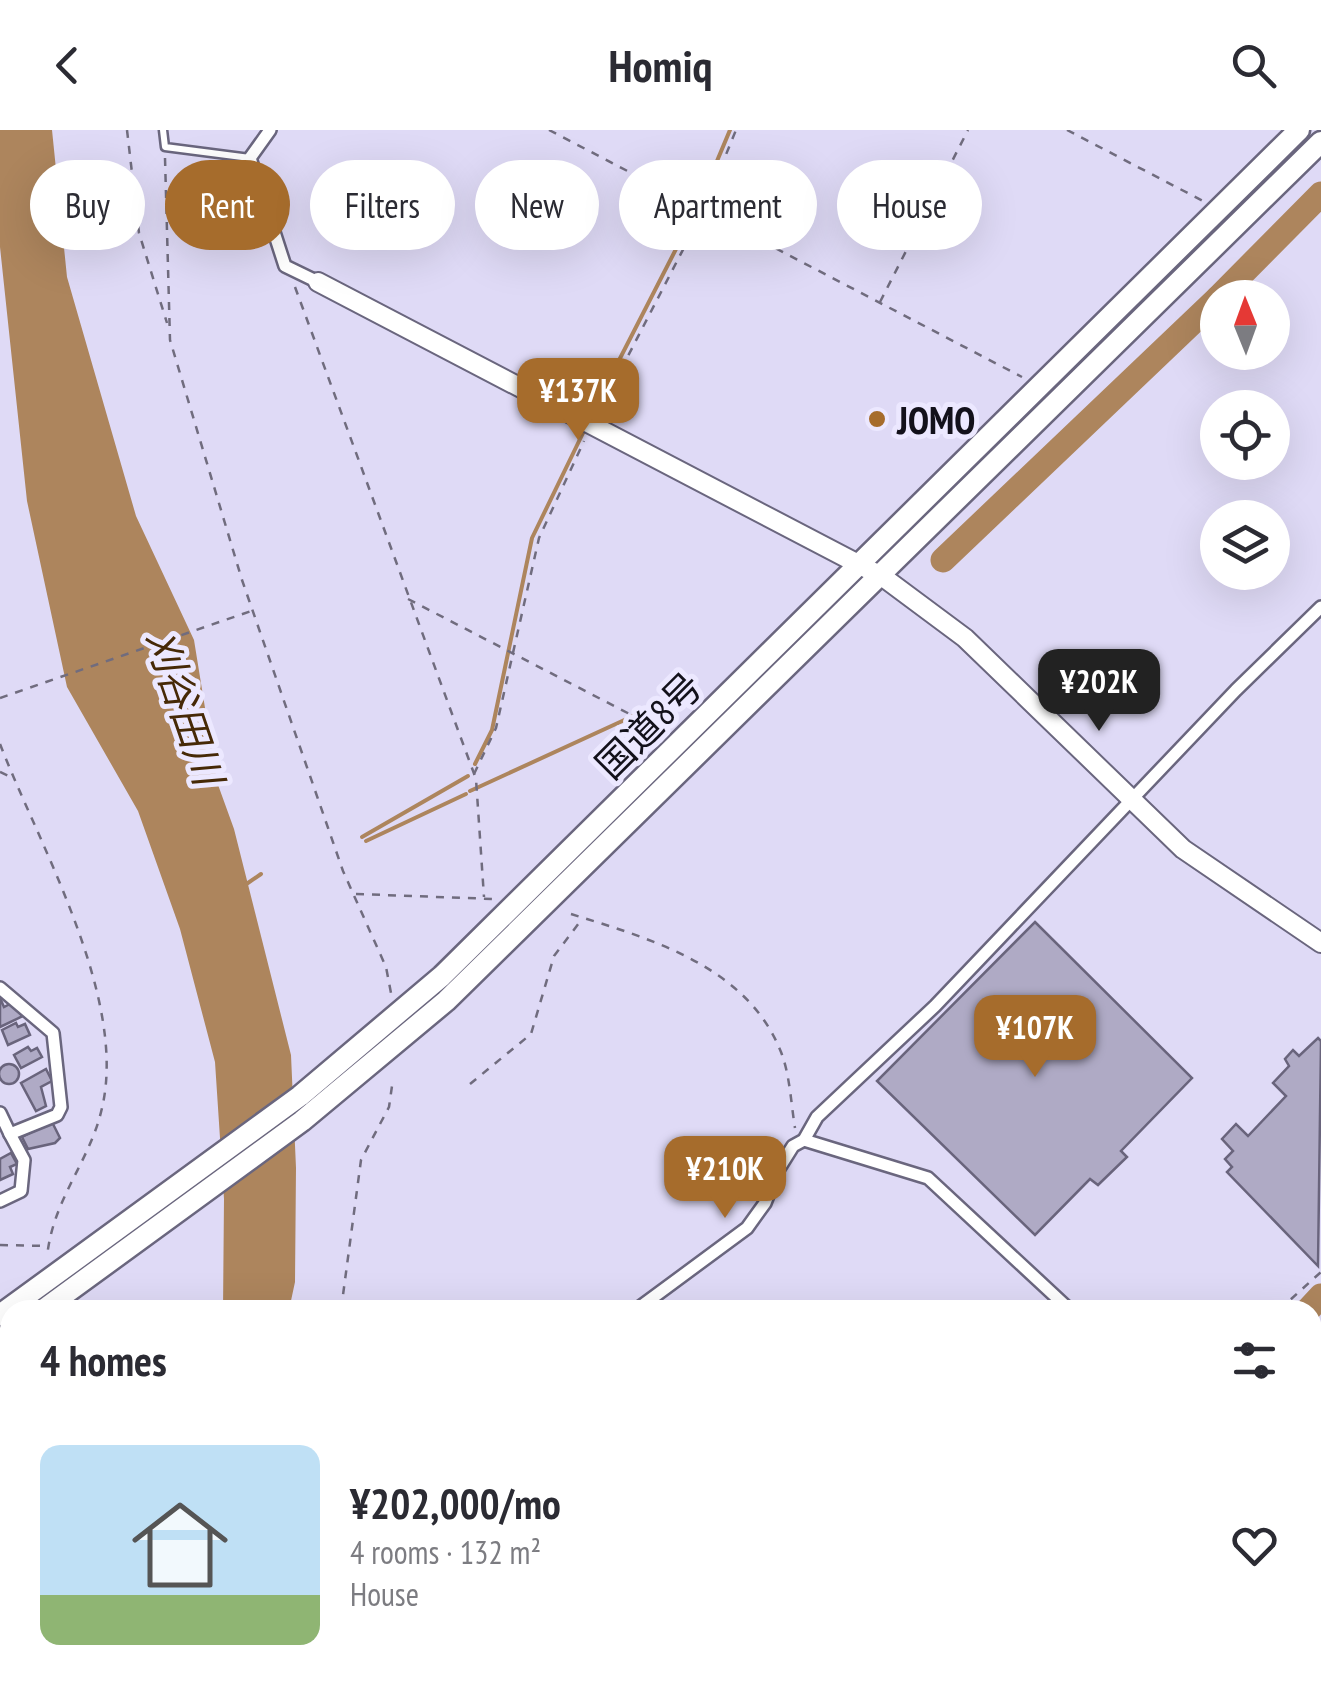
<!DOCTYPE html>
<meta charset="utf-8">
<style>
:root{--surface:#fff;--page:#f7f7f7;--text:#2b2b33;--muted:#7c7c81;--line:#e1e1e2;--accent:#a66c2c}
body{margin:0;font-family:"PT Sans Narrow","Noto Sans JP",sans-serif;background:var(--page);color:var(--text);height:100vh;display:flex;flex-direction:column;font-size:38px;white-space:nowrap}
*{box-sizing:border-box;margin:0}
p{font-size:32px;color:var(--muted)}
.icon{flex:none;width:55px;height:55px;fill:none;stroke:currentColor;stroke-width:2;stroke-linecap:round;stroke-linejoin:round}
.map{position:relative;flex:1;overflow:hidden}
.panel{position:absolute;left:0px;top:1170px;width:1322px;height:390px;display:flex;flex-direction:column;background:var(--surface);border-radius:30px 30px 0 0;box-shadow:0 10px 40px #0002}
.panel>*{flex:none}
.top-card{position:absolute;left:30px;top:30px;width:1262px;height:90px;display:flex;gap:20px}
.needle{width:65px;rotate:359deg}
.tools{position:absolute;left:1200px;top:150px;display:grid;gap:20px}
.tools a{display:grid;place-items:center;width:90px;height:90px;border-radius:50%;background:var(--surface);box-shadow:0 10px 40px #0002;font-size:50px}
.price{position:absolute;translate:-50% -85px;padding:0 22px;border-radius:20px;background:var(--accent);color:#fff;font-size:32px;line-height:65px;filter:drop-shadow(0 2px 5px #0008)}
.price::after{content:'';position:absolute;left:50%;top:60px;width:30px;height:22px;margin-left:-15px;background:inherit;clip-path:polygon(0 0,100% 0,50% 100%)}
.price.on{background:#222;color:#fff}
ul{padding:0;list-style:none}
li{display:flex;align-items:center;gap:30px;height:250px;padding:0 40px}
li+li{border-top:2px solid var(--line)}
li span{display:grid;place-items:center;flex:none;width:280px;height:200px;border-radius:20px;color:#555}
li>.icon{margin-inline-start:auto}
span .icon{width:120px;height:120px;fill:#fffc;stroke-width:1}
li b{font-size:42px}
h2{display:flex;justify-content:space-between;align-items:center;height:120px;padding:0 40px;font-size:42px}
.chip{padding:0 35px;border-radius:45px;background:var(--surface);box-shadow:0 10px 40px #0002;font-size:35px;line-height:90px}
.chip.on{background:var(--accent);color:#fff}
header{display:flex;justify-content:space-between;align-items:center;height:130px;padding:0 40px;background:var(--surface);font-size:45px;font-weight:800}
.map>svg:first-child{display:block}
.water{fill:#ad855d}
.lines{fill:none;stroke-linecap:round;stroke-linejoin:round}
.stream{stroke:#ad855d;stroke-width:4}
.river{stroke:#ad855d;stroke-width:25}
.building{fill:#afaac5;stroke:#69647c;stroke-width:2.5}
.lane-casing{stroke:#6a667e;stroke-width:11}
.street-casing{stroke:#6a667e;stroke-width:16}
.secondary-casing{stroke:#6a667e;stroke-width:22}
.highway-casing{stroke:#6a667e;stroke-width:25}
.path{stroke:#706c7e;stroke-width:2.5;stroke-dasharray:8 8;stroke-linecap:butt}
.lane{stroke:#fff;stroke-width:6}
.street{stroke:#fff;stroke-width:11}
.secondary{stroke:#fff;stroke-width:18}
.highway{stroke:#fff;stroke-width:20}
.poi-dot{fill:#a66c2c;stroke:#ece8ff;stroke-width:4}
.labels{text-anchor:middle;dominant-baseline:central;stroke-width:10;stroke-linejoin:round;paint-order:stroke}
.poi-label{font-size:38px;font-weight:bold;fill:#13111b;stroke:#ece8ff;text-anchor:start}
.street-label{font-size:38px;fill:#13111b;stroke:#ece8ff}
.water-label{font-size:40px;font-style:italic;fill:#462907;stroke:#ece8ff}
</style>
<header><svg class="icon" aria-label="back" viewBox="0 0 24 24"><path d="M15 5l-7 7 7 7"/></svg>Homiq<svg class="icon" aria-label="search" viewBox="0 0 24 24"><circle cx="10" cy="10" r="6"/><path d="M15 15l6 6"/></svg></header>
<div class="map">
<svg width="1321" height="1560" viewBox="0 0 1321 1560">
<rect width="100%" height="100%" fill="#dfdaf6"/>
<polygon class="water" points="0,0 52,0 67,147 136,386 194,510 217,652 234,699 291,925 296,1038 295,1152 289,1180 223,1180 224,1069 215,932 180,799 138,681 67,557 27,371 0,117"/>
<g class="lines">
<g class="stream">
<polyline points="699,74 730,0"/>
<polyline points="592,283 696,80"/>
<polyline points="475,634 492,600 532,408 583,303"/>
<polyline points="470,661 681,564"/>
<polyline points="362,707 468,646"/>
<polyline points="366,711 466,664"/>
<polyline points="245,755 261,744"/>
</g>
<g class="river">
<polyline points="1218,168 1321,64"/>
<polyline points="943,430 1218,168"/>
<polyline points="1308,1180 1321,1166"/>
<polyline points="1190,1550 1192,1560"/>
</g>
</g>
<g class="building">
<polygon points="1035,792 1192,948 1121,1021 1127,1027 1098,1055 1090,1049 1035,1105 877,951"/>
<polygon points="0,868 4,877 10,874 23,886 0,897"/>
<polygon points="16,893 18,897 25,894 30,905 8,915 2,900"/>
<polygon points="1318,908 1321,911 1318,1136 1227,1042 1232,1037 1225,1029 1233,1021 1222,1009 1236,994 1248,1006 1286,966 1273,953 1289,936 1285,929 1293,920 1299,926"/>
<polygon points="28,917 31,921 37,918 42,927 21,938 14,925"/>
<circle cx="9" cy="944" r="10"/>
<polygon points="46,939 52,951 41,957 46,976 36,981 21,953"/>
<polygon points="52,992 60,1008 55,1013 28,1019 22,1007"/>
<polygon points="11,1023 17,1034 10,1037 13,1044 0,1050 0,1029"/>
</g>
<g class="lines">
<defs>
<polyline id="lane" points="163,0 165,17 250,28"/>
<g id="street">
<polyline points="270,0 250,28 285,136 318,152"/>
<polyline points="0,858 53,903 61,977 57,985 10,1004 24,1030 21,1061 0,1071"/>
<polyline points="0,983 10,1004"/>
<polyline points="804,1010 928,1048 1070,1180"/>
<polyline points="636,1180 747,1098 765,1073 778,1040 793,1016 804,1010 817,987 935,876 1236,560 1321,477"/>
<polyline points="1312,1298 1321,1299"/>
<polyline points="330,1550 332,1560"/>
<polyline points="281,1560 284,1550"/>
</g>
<polyline id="secondary" points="318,152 883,447 965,508 1183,719 1321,813"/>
<g id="highway">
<polyline points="43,1180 302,991 446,871 1321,12"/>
<polyline points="0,1185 300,966 442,846 1299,0"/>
<polyline points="0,1210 10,1203"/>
</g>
</defs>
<use href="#lane" class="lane-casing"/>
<use href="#street" class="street-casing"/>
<use href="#secondary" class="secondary-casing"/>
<use href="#highway" class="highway-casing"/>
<g class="path">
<polyline points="127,0 139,103 167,193"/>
<polyline points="549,0 1022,247"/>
<polyline points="1067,0 1203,71"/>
<polyline points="165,28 170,210 242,450 343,741 386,837 391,863"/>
<polyline points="295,157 476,649 484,767"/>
<polyline points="880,172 968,0"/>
<polyline points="599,282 703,81 736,0"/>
<polyline points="408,469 645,592 647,598 629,607"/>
<polyline points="0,568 254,480"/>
<path d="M0,614c39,101 128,254 102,364 -12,54 -49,90 -55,149"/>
<polyline points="0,642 11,647"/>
<polyline points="474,644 496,598 539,408 584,311"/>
<polyline points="356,764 494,769"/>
<path d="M571,784c80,25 176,52 210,138 9,23 10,52 14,76"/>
<polyline points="470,954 531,904 554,826 582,789"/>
<polyline points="0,1115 47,1116"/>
<polyline points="341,1180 361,1030 389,977 393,949"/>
<polyline points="1279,1180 1321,1142"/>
<polyline points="0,1417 10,1389"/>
<polyline points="226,1560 229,1550"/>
</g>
<use href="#lane" class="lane"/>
<use href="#street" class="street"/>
<use href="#secondary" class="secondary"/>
<use href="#highway" class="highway"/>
</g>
<circle class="poi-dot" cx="877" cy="289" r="10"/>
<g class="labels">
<g class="poi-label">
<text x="897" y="289">JOMO</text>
</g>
<g class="street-label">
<text transform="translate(648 595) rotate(-45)">国道8号</text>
</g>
<g class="water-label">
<text transform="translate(185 577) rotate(71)">刈谷田川</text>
</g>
</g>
</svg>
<div class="tools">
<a><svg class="needle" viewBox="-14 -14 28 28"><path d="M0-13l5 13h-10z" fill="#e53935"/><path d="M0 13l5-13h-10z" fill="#7c7c81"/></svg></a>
<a><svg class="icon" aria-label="locate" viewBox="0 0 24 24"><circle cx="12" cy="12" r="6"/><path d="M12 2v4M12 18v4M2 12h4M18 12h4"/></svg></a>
<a><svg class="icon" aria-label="layers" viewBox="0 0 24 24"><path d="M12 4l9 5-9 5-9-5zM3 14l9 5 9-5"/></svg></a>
</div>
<b class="price" style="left:578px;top:313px">¥137K</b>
<b class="price on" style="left:1099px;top:604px">¥202K</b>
<b class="price" style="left:1035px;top:950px">¥107K</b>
<b class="price" style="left:725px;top:1091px">¥210K</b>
<div class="top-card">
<a class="chip">Buy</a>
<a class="chip on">Rent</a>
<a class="chip">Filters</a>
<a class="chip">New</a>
<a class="chip">Apartment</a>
<a class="chip">House</a>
</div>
<section class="panel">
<h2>4 homes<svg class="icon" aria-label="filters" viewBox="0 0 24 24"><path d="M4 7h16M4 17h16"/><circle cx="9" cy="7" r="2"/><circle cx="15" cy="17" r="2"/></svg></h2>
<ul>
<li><span style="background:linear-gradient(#bfe0f5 75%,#8fb573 0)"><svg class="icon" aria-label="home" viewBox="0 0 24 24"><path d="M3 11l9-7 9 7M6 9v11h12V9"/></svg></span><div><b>¥202,000/mo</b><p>4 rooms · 132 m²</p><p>House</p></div><svg class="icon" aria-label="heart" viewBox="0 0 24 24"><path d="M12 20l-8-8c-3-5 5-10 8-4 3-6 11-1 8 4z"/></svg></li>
</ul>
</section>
</div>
